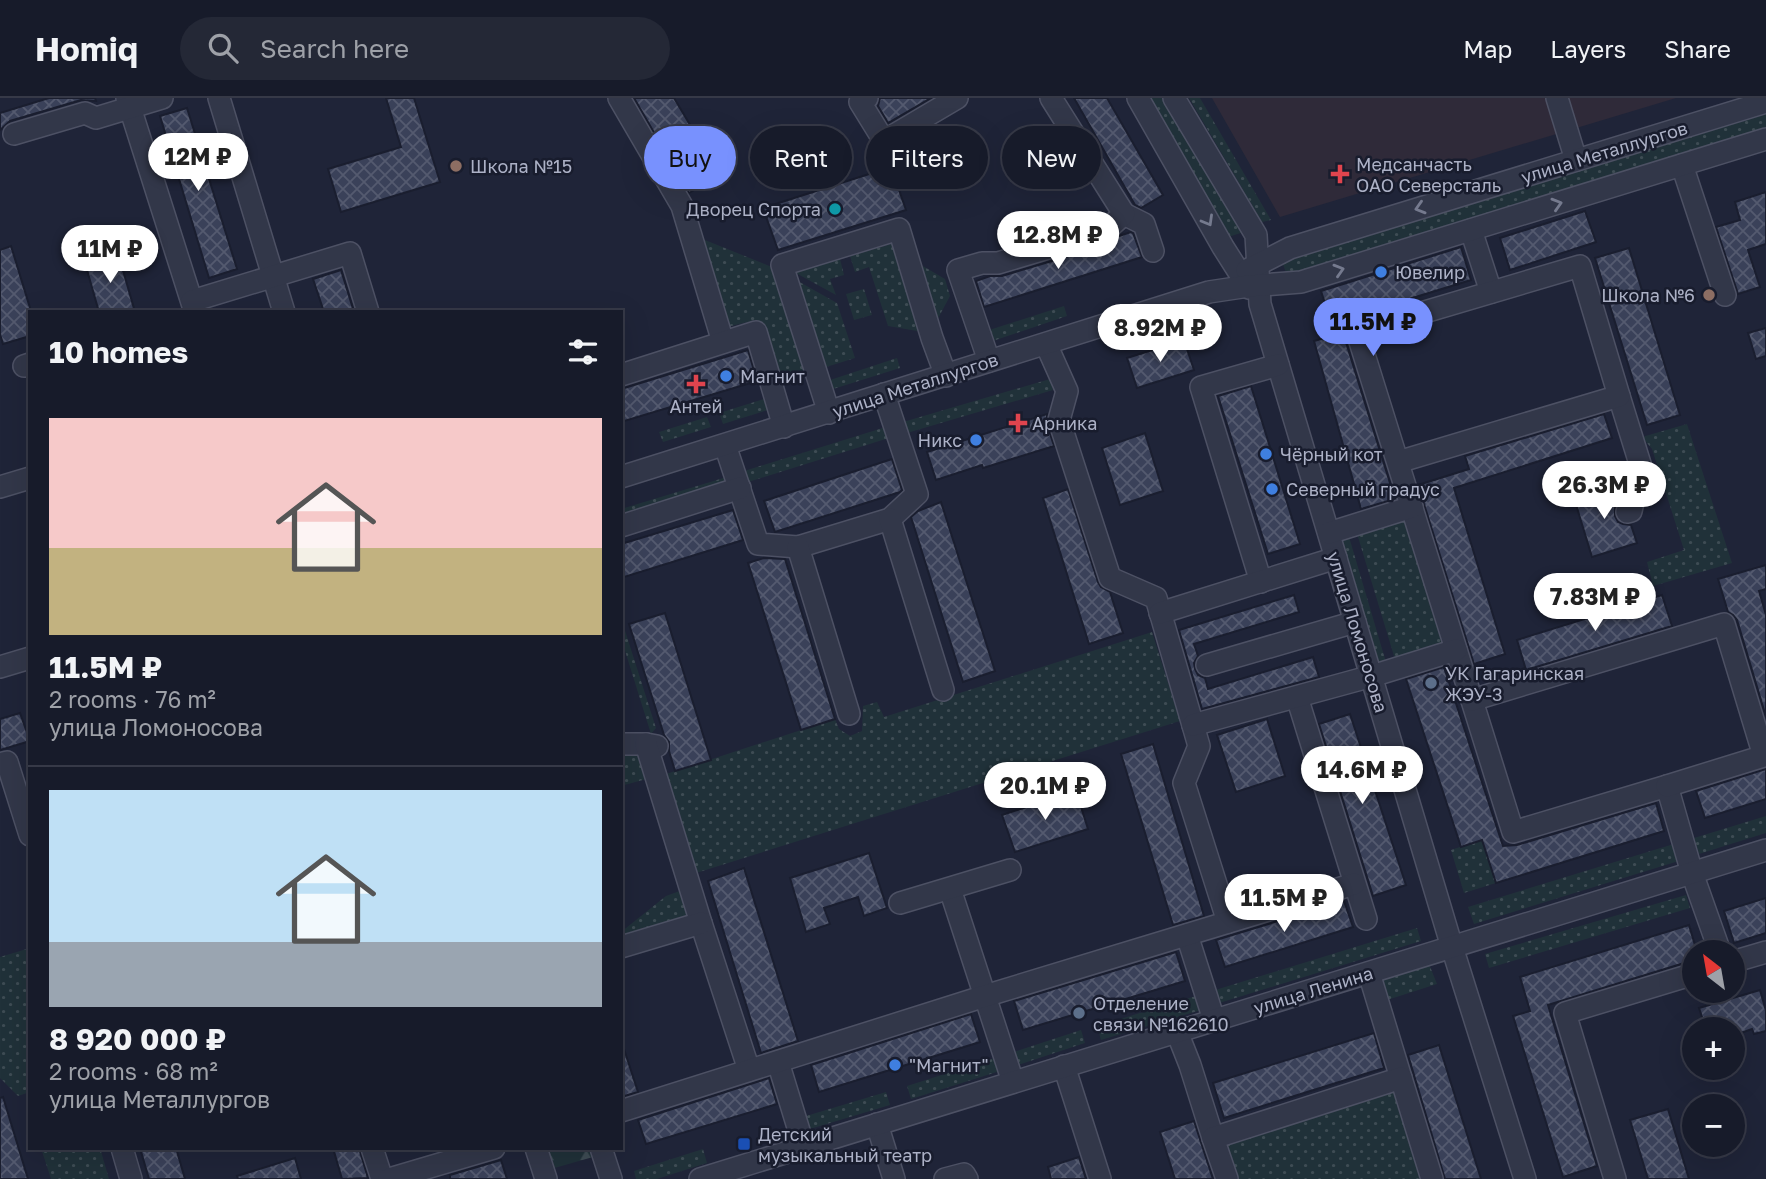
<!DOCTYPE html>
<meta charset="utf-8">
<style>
:root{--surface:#171b2a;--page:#242836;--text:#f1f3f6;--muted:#9ea1a8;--line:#363947;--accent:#7891fe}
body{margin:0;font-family:"Golos Text",sans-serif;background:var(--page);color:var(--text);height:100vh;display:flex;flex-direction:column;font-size:26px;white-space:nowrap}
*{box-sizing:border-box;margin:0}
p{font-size:23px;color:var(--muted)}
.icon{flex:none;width:38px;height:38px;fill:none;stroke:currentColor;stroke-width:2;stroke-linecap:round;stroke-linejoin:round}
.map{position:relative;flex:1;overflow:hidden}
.panel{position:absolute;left:28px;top:212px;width:595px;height:840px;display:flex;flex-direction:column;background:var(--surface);border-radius:0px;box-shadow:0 7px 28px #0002,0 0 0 2px var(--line)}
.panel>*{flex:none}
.hud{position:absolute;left:644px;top:28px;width:665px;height:63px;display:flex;gap:14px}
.needle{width:46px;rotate:329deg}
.fabs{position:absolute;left:1682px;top:842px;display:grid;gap:14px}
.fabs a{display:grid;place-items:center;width:63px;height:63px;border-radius:50%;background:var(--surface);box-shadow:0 7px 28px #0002,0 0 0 2px var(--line);font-size:35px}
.price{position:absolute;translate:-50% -60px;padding:0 16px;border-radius:24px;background:#fff;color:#222;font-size:23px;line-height:46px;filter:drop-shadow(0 2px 4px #0008)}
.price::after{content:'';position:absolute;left:50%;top:42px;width:21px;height:16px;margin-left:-10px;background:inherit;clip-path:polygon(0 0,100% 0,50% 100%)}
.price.active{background:var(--accent);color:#111}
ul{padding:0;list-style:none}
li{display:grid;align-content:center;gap:14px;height:371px;padding:0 21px}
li+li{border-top:2px solid var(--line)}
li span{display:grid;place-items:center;height:217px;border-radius:0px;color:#555}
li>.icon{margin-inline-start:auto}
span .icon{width:126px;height:126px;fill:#fffc;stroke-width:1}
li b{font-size:30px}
h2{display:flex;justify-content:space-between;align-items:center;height:84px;padding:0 21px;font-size:30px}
.tag{padding:0 24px;border-radius:32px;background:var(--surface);box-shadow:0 7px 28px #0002,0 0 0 2px var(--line);font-size:24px;line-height:63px}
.tag.active{background:var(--accent);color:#111}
header{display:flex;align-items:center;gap:42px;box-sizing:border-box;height:98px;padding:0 35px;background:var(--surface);border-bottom:2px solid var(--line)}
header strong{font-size:33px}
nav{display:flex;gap:38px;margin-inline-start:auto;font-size:24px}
.search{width:490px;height:63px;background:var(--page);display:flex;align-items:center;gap:18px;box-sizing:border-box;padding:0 24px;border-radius:38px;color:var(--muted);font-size:26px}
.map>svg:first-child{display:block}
.medical{fill:#2f2a39}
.grass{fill:url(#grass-dots)}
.forest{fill:url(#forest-firs)}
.building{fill:url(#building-cross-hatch);stroke:#1a1e2f;stroke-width:2}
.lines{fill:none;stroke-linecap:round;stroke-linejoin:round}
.minor-casing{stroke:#4d5164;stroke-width:24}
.minor{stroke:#323749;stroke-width:21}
.oneway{stroke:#757a8e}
.education-dot{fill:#8d6e63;stroke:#181c2d;stroke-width:2.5}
.health-dot{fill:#e0444e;stroke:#181c2d;stroke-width:2.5}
.culture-dot{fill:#0f9aa8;stroke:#181c2d;stroke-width:2.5}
.shop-dot{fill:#3f7fe0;stroke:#181c2d;stroke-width:2.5}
.service-dot{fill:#5c6f8a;stroke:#181c2d;stroke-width:2.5}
.transit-dot{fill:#1a4fb4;stroke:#181c2d;stroke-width:2.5}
.labels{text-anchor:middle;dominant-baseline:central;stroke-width:5;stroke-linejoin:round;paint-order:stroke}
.street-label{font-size:18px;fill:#acb1c6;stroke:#181c2d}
.poi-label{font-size:18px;fill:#acb1c6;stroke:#181c2d;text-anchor:start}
</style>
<header>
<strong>Homiq</strong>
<div class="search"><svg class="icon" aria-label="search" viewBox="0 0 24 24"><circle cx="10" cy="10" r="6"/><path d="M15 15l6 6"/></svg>Search here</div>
<nav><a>Map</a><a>Layers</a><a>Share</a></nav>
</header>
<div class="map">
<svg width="1766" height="1081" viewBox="0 0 1766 1081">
<defs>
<pattern id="grass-dots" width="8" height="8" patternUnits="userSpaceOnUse" patternTransform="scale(1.75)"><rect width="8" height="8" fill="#203139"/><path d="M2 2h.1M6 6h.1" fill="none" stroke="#3e4c54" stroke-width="1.8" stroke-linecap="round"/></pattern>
<pattern id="forest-firs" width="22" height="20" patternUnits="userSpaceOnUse" patternTransform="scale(1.75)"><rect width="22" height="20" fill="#203139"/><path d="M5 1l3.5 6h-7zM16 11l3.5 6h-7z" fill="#3e4c54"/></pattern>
<pattern id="building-cross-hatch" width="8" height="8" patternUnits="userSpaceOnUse" patternTransform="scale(1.75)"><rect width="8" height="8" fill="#3a4159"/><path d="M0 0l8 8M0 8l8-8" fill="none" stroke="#545a6f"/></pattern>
</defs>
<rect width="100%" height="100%" fill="#1f2438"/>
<polygon class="medical" points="1212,0 1676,0 1280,119"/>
<g class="grass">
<polygon points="1148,0 1166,0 1244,134 1228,139"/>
<polygon points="1189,0 1200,0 1271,122 1262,124"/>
<polygon points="1766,16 1766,30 1287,177 1282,164"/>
<polygon points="700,140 777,171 809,273 776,283 756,222 727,229"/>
<polygon points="895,145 923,234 888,228 869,169 855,174 850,158"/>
<polygon points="840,161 844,177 830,181 836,197 794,174"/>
<polygon points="916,164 945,181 950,198 935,226"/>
<polygon points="796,182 837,205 855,260 823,270"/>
<polygon points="864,191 872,217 854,222 846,196"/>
<polygon points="1064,208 1067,218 987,245 983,234"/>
<polygon points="897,260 900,270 830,292 827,283"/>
<polygon points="1050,281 1053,292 907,335 903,324"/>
<polygon points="764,301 768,312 723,326 719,315"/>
<polygon points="707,319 711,329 663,344 659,334"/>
<polygon points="1687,326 1732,465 1653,488 1647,464 1684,452 1652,351 1642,339"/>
<polygon points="889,328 892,339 745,385 741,374"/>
<polygon points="730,378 734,389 621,423 621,411"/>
<polygon points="1410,411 1454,550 1397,568 1355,429"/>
<polygon points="1347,432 1388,571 1376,574 1334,436"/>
<polygon points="621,520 656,630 651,636 621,540"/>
<polygon points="1152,534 1180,623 693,776 663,677 835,621 839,631 850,638 862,633 863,608 877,604 884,619"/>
<polygon points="641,651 650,680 621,688 621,652"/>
<polygon points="1766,718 1766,735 1699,756 1694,740"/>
<polygon points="1499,736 1503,748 1486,754 1496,785 1464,795 1451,752"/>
<polygon points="1677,745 1682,762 1474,826 1468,809"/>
<polygon points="685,791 691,816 621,837 621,834 666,798"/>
<polygon points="1686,797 1690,810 1489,870 1485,856"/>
<polygon points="1417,830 1421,843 1216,906 1212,893"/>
<polygon points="30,850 30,994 18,998 0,980 0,859"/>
<polygon points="1429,866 1437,886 1384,903 1377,882"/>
<polygon points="1196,898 1201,912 1101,942 1097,928"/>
<polygon points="1081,932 1085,945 1018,967 1014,954"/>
<polygon points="995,960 1000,973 911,1001 907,988"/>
<polygon points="1399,984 1429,1081 1230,1081 1217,1042"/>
<polygon points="886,994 890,1007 810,1031 806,1018"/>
<polygon points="41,1050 100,1050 109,1081 51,1081"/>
<polygon points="703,1051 707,1065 657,1081 636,1081 634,1073"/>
</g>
<polygon class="forest" points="545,1050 590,1050 593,1059 551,1071"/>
<g class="building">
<polygon points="49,0 95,0 96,3 81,2 10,23 0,32 0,15"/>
<polygon points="386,0 414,0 440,84 341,114 328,71 401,49"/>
<polygon points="634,0 674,0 720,77 689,95"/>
<polygon points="880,0 931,0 888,25 878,8"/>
<polygon points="1074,0 1107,0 1163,97 1141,110 1135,107"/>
<polygon points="187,10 237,171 209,180 160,18"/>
<polygon points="891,69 906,112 778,152 763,110"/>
<polygon points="1766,94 1766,146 1748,152 1760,189 1738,196 1716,129 1740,122 1735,104"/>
<polygon points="1585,113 1596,144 1510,172 1500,140"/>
<polygon points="1131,134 1133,135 1142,159 984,209 976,183 990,178 1002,178 1109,146 1119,138"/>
<polygon points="11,148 30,210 30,238 3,246 0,236 0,152"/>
<polygon points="1461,149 1471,182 1344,221 1346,228 1344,238 1395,401 1361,411 1314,243 1335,237 1321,193"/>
<polygon points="1629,150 1680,317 1647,327 1595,160"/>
<polygon points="118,155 135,214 99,214 85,165"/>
<polygon points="341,172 354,214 324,214 313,181"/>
<polygon points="1766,230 1766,258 1756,261 1748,235"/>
<polygon points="1184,242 1194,272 1137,290 1127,260"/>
<polygon points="748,252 757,283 621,324 621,291"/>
<polygon points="1251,288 1300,446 1268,456 1218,298"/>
<polygon points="1047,316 1047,326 1054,348 983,370 982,367 936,382 927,354"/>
<polygon points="1604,316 1612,340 1454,390 1505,556 1474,566 1418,387 1469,371 1465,358"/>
<polygon points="1145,335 1163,393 1120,407 1102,350"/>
<polygon points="892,361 902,392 900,394 775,434 764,403"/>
<polygon points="1618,385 1621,396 1620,403 1615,410 1615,418 1618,424 1623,426 1631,427 1637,445 1592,459 1574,400"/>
<polygon points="1068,391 1098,484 1101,489 1110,494 1123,535 1089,546 1043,400"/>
<polygon points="941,404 995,573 963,584 911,419 918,413"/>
<polygon points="733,412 743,442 621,480 621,446"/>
<polygon points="764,460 785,461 835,621 801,632 748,465"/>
<polygon points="1766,467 1766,491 1759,493 1766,517 1766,619 1737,522 1733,517 1728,514 1718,481"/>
<polygon points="1294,497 1299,514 1194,546 1198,558 1194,565 1195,571 1198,577 1205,580 1208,591 1313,559 1319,579 1202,611 1179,532"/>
<polygon points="1662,497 1672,528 1526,572 1517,542"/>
<polygon points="665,515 711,662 675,673 669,653 669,644 664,637 629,526"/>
<polygon points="1444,569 1503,748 1517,747 1656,705 1664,733 1496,785 1482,742 1461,749 1406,581"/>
<polygon points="20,615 30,643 0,652 0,621"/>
<polygon points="1350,616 1406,787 1373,798 1319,626"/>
<polygon points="1267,621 1285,678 1236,694 1217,637"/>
<polygon points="1153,646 1204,818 1173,827 1121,656"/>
<polygon points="1766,671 1766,701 1705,720 1696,693"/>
<polygon points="1076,693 1088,731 1015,754 1002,717"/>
<polygon points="869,755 887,810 864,818 858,799 824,810 830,826 806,834 790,780"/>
<polygon points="744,770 798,943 761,955 708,783"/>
<polygon points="1766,800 1766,835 1734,845 1724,813"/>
<polygon points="1344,803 1353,829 1225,869 1216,842"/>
<polygon points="1689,827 1697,854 1694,854 1694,862 1548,907 1597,1068 1563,1079 1513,918 1530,913 1520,879"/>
<polygon points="1176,854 1185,883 1023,932 1014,903"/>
<polygon points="1760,892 1766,913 1766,933 1754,936 1752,931 1732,938 1732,931 1706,931 1699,910"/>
<polygon points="971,916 980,944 819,994 811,967"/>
<polygon points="1374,935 1384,970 1224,1020 1213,985"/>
<polygon points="1439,947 1481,1081 1445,1081 1408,957"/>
<polygon points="624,951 638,994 621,999 621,952"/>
<polygon points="769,980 777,1006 646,1046 638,1022"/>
<polygon points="3,999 28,1081 0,1081 0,1000"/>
<polygon points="1668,1011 1689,1081 1648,1081 1630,1022"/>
<polygon points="1194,1023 1213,1081 1175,1081 1160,1034"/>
<polygon points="140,1050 176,1050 185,1081 149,1081"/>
<polygon points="333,1050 359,1050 368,1080 342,1081"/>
<polygon points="1079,1059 1086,1081 1051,1081 1048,1069"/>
<polygon points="295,1060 301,1081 238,1081 237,1078"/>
<polygon points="501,1062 507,1081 450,1081 450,1077"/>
</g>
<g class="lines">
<defs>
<g id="minor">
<polyline points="127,0 195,214"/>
<polyline points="219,0 284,214"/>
<polyline points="619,0 682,108 723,244"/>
<polyline points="867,0 860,4 884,43 957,0"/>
<polyline points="1138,0 1223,149 1249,190"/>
<polyline points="1174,0 1256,137 1260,206 1452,849 1525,1081"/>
<polyline points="1557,0 1576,62"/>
<polyline points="14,36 85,15 96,20 162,0"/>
<polyline points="1682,67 1725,197"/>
<polyline points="1124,116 1144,126 1153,153"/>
<polyline points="1471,132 1491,194"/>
<polyline points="1247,172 1290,150 1766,4"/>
<polyline points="192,203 350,155 368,214"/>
<polyline points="1046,246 1067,293 1059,322 1110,480 1156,500 1199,648 1184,685 1228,824"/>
<polyline points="989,263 958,172 982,165 998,165 1105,133 1124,116 1051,0"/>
<polyline points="24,268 30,266"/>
<polyline points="621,277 756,234 784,329"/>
<polyline points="1619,298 1641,369 1631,413 1627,414"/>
<polyline points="829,315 782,167 899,131 932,240 946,278"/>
<polyline points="725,347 758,446 798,449 890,421 917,396 884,296"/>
<polyline points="1398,364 1619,298 1580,168 1357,234 1513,734 1667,688 1692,775 1720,854"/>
<polyline points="621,379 1209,194 1249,188 1301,184 1766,41"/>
<polyline points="0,389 30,380"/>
<polyline points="890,421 943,592"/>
<polyline points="621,428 740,390"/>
<polyline points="1329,435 1412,409"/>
<polyline points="798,449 849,616"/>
<polyline points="1261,484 1201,289 1278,267"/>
<polyline points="1160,515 1336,460"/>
<polyline points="1207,567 1355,524"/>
<polyline points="0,569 30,560"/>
<polyline points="1297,599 1366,821"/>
<polyline points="1472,602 1724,526 1764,658 1667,688"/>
<polyline points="1193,627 1372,578 1456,552"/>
<polyline points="621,646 646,646 657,648"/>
<polyline points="646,646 701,825 749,972"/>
<polyline points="0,666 7,664 30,737"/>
<polyline points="950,791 1013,984"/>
<polyline points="900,805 1010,772"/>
<polyline points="1187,837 1214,922"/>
<polyline points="621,849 701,825"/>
<polyline points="1732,864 1766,854"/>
<polyline points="1369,875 1401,980"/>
<polyline points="1177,934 1190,967 1213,1040"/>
<polyline points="778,964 804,1049"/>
<polyline points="1064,968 1100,1081"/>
<polyline points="621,1013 985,898 1354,786"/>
<polyline points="877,1026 894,1081"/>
<polyline points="122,1050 131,1081"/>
<polyline points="372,1050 382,1081"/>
<polyline points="536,1050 546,1081"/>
<polyline points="601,1050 611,1081"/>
<polyline points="389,1081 494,1050"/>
<polyline points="700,1081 1766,752"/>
<polyline points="945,1081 964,1076 967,1081"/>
<polyline points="1227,1081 1213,1040 1401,980 1432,1081"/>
<polyline points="1615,1081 1565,915 1694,876"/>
</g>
</defs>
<use href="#minor" class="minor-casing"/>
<use href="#minor" class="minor"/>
</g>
<defs><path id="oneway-chevron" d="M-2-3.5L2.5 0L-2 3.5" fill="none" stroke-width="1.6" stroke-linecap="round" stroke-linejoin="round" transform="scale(1.75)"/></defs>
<g class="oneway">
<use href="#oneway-chevron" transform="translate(1557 106) rotate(-17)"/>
<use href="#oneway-chevron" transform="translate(1420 110) rotate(163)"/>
<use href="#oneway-chevron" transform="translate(1208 123) rotate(60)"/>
<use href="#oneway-chevron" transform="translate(1339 172) rotate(-17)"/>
</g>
<g class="education-dot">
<circle cx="456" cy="68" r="7"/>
<circle cx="1709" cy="197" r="7"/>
</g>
<g class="health-dot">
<path d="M1336.5 65.5h7v7h7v7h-7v7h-7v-7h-7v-7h7z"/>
<path d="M692.5 275.5h7v7h7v7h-7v7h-7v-7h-7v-7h7z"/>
<path d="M1014.5 314.5h7v7h7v7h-7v7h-7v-7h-7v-7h7z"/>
</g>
<circle class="culture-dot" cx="835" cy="111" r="7"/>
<g class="shop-dot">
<circle cx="1381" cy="174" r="7"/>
<circle cx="726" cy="278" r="7"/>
<circle cx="976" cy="342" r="7"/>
<circle cx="1266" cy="356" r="7"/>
<circle cx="1272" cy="391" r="7"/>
<circle cx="895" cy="967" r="7"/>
</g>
<g class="service-dot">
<circle cx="1431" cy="585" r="7"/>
<circle cx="1079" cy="915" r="7"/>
</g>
<rect class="transit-dot" x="737" y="1039" width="14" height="14" rx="3.5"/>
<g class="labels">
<g class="street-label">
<text transform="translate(1604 54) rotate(-17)">улица Металлургов</text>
<text transform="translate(915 287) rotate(-18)">улица Металлургов</text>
<text transform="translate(1358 534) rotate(73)">улица Ломоносова</text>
<text transform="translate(1313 892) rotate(-17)">улица Ленина</text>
</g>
<g class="poi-label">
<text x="1356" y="66">Медсанчасть<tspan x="1356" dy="21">ОАО Северсталь</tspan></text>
<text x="470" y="68">Школа №15</text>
<text x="821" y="111" text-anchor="end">Дворец Спорта</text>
<text x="1395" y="174">Ювелир</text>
<text x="1695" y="197" text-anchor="end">Школа №6</text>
<text x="740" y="278">Магнит</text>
<text x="696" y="308" text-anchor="middle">Антей</text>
<text x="1032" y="325">Арника</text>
<text x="962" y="342" text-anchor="end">Никс</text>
<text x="1280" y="356">Чёрный кот</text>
<text x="1286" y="391">Северный градус</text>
<text x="1445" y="575">УК Гагаринская<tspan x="1445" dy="21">ЖЭУ-3</tspan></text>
<text x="1093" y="905">Отделение<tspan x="1093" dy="21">связи №162610</tspan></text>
<text x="909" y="967">"Магнит"</text>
<text x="758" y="1036">Детский<tspan x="758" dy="21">музыкальный театр</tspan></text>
</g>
</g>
</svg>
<div class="fabs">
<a><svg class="needle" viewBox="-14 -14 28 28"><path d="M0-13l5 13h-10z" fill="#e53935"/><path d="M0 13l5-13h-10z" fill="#9ea1a8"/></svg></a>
<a>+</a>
<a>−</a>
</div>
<b class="price" style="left:198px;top:95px">12M ₽</b>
<b class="price" style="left:1058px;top:173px">12.8M ₽</b>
<b class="price" style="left:110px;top:187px">11M ₽</b>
<b class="price active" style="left:1373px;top:260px">11.5M ₽</b>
<b class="price" style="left:1160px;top:266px">8.92M ₽</b>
<b class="price" style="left:1604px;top:423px">26.3M ₽</b>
<b class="price" style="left:1595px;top:535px">7.83M ₽</b>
<b class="price" style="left:1362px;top:708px">14.6M ₽</b>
<b class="price" style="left:1045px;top:724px">20.1M ₽</b>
<b class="price" style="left:1284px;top:836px">11.5M ₽</b>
<div class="hud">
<a class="tag active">Buy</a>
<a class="tag">Rent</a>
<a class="tag">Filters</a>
<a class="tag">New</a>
</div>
<section class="panel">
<h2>10 homes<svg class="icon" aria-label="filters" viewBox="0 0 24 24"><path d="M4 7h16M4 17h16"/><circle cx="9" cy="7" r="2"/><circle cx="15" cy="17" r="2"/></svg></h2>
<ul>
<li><span style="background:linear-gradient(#f6c9c9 60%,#c2b280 0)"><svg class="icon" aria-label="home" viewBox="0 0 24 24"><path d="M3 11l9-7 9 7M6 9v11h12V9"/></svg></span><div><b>11.5M ₽</b><p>2 rooms · 76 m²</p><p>улица Ломоносова</p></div></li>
<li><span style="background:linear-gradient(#bfe0f5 70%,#9aa5b1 0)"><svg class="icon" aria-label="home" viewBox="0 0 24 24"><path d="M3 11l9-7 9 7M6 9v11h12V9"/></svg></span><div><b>8 920 000 ₽</b><p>2 rooms · 68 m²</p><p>улица Металлургов</p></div></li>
</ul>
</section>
</div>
